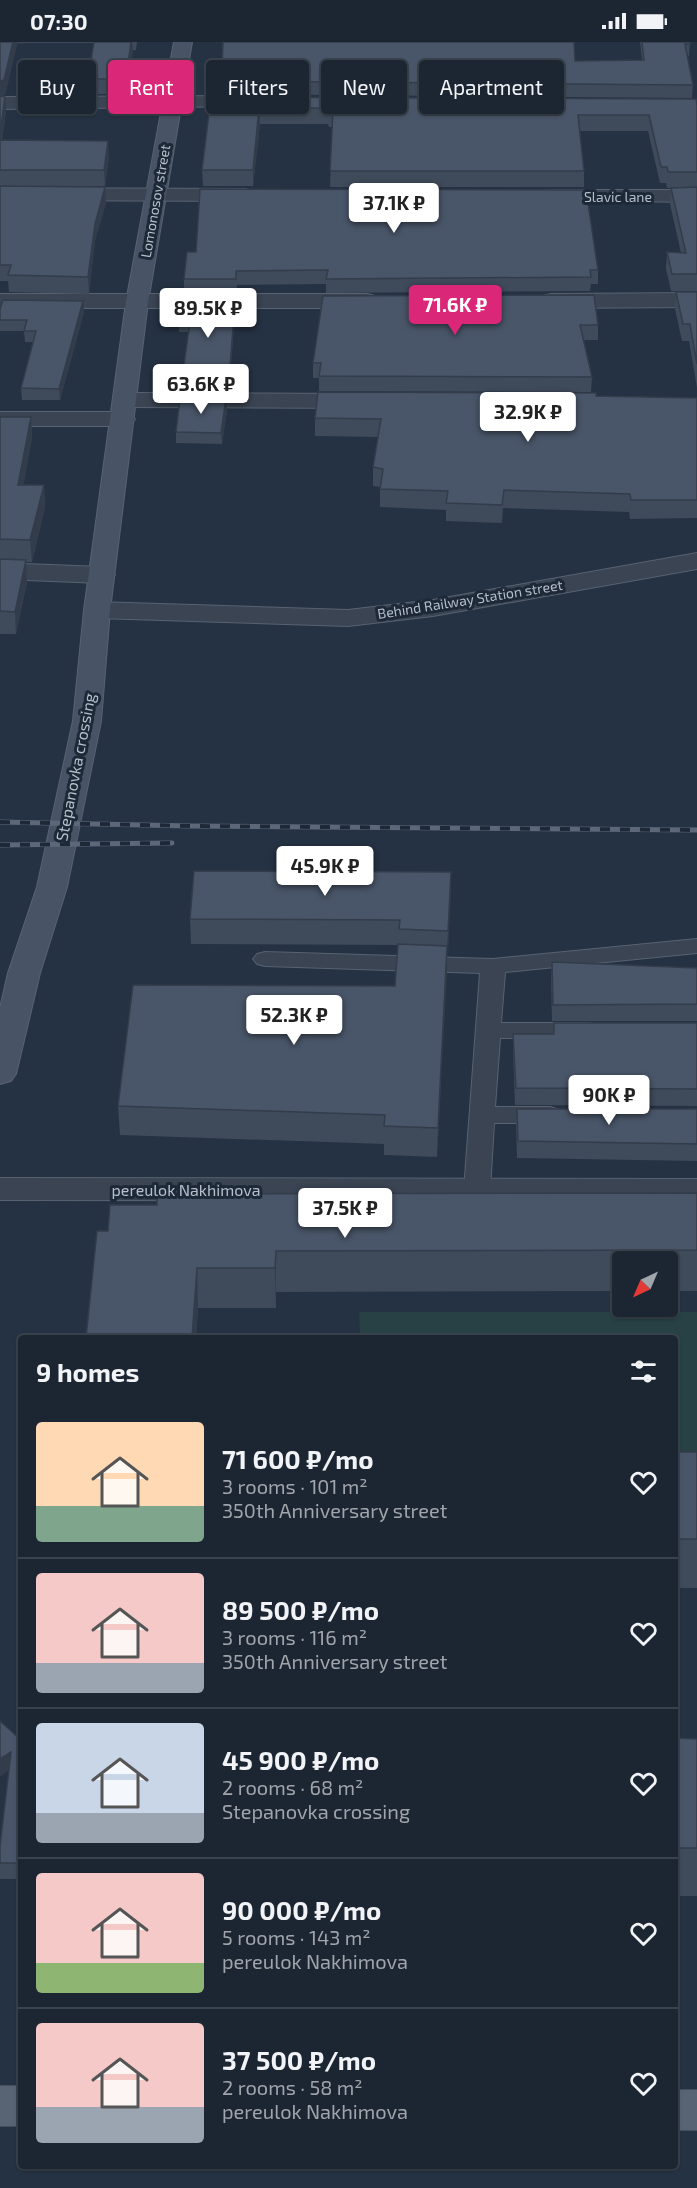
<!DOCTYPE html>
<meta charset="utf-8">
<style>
:root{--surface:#1c2632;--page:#252e3a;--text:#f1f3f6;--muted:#a0a5ac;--line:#3a434d;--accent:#db2777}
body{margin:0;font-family:"Exo 2",sans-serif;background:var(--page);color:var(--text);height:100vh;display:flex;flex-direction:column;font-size:22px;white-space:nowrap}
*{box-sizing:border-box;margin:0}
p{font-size:20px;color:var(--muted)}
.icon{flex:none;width:33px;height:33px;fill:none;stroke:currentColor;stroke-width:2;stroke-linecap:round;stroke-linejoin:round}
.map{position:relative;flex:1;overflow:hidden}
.drawer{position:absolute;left:18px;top:1293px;width:660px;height:834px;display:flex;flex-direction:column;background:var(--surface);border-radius:6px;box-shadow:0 2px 4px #0004,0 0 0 2px var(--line)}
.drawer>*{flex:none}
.banner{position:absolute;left:18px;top:18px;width:662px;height:54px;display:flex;gap:12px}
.needle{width:39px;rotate:224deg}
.fabs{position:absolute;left:612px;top:1209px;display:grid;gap:12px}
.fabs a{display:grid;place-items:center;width:66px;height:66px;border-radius:6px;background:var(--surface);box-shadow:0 2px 4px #0004,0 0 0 2px var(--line);font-size:30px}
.price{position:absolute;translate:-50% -51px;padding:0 14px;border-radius:6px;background:#fff;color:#222;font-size:20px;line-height:39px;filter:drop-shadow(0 2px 3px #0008)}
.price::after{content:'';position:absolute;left:50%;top:36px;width:18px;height:14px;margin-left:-9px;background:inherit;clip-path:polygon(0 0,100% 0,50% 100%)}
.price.on{background:var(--accent);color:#fff}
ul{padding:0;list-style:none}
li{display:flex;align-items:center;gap:18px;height:150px;padding:0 18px}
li+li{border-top:2px solid var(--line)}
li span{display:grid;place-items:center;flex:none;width:168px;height:120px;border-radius:6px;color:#555}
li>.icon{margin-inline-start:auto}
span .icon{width:72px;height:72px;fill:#fffc;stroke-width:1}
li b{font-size:26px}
h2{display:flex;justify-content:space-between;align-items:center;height:72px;padding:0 18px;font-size:26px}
.pill{padding:0 21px;border-radius:6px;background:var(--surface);box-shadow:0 2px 4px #0004,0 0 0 2px var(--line);font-size:21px;line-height:54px}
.pill.on{background:var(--accent);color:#fff}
.status{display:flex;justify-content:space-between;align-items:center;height:42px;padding:0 30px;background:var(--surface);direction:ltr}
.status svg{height:16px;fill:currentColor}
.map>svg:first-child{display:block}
.green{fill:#274144}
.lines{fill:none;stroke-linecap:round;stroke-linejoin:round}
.lane-casing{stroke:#586270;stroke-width:2}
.street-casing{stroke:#586270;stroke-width:2}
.secondary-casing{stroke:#586270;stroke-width:2}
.primary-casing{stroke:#444d5c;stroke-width:2}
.lane{fill:#3a4453;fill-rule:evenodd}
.street{fill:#3a4453;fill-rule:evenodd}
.secondary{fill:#485366;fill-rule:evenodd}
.primary{fill:#586373;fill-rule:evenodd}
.rail-casing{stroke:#5c687a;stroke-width:5}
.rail{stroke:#1e2938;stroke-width:4;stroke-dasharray:10;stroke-linecap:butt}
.wall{fill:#3f4a5a}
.shaded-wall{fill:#333c4a}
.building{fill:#495669;stroke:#333c4a;stroke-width:1.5}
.labels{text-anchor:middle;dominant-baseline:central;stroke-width:6;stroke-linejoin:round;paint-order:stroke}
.far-street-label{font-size:14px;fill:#b7bfcc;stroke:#1e2938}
.street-label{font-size:16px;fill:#b7bfcc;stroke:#1e2938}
</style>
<div class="status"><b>07:30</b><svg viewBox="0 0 49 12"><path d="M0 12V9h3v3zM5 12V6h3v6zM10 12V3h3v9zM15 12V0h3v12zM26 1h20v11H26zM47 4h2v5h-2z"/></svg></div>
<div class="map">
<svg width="697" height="2146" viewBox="0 0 697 2146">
<rect width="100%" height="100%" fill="#253243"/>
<polygon class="green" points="359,1270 697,1270 697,1415 675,1415 675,1296 360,1296"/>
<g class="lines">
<defs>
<polygon id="lane" points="697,897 697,911 505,930 501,981 589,981 598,983 601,988 598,993 589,995 500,996 495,1065 550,1065 559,1068 563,1073 559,1078 550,1081 494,1081 490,1148 486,1154 477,1156 468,1154 464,1148 480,931 265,924 257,922 253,917 257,912 265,910 493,917"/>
<g id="street">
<polygon points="254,54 261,56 264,60 261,64 0,67 0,55"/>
<polygon points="0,146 245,147 252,149 255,153 252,157 245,159 0,158"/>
<polygon points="543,148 697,148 697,160 536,158 533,154 536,150"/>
<polygon points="697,251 697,265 551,266 543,264 540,259 543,254 551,252"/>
<polygon points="0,252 367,252 375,254 378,259 375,264 367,266 0,266"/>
<polygon points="126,351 361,352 369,354 373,359 369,364 361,366 126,365 118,363 114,358 118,353"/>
<polygon points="0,370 123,370 131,372 135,377 131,382 123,384 0,384"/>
<polygon points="697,511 697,527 433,574 348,584 97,576 88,574 84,568 88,562 97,560 348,568 433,558"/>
<polygon points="0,521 102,525 111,528 115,533 111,538 102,541 0,537"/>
<polygon points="0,1136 697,1137 697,1159 0,1158"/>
</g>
<polygon id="secondary" points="174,0 192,0 148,260 110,568 101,679 67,845 40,931 16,1032 11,1039 0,1042 0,966 8,931 37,845 73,679 84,568 126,260"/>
<g id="primary">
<rect x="0" y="2044" width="21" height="40"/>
<rect x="675" y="2048" width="22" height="40"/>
</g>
</defs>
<use href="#lane" class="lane-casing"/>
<use href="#street" class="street-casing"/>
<use href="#secondary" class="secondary-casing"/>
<use href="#primary" class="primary-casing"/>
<use href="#lane" class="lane"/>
<use href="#street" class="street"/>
<use href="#secondary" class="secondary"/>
<use href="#primary" class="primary"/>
<defs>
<g id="rail">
<polyline points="0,780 191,784 697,788"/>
<polyline points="0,803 172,801"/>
</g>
</defs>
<use href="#rail" class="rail-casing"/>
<use href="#rail" class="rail"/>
</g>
<g class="wall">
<polygon points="0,0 137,0 136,8 133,8 126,52 89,52 88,37 94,1 25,1 17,2 5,53 1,54 6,70 2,98 109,114 105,144 0,144"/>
<polygon points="640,0 690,0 689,14 688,14 693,43 692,56 213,52 213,39 575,19 642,18"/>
<polygon points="211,55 697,63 697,249 671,249 666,227 667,210 681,211 670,162 671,146 683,146 667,146 666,141 660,141 648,89 579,89 584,129 584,145 330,145 332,85 329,85 328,82 260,82 253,144 203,144 202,128"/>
<polygon points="0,144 105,145 106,161 95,198 89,252 9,250 8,239 0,239"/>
<polygon points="187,210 598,228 598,242 591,242 590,249 326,251 326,242 237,243 236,251 184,251 184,237"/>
<polygon points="676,250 697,250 697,346 689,299 682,299 675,267"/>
<polygon points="594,253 598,283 598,298 584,298 592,335 591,350 319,349 319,336 313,336 313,321"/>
<polygon points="235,259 235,270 229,349 183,349 182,338 189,290 179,290 179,279"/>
<polygon points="0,267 84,270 60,358 22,358 21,346 33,300 25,300 24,289 0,289"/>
<polygon points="596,354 697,356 697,476 630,477 629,470 503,466 502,481 446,479 446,468 380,465 380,445 373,444 373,425 378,395 315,394 315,376"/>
<polygon points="227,368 222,402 176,401 176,390"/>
<polygon points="0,375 31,375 32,396 23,443 44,443 45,465 32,520 26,520 27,540 16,592 0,592"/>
<polygon points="451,830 437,1115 384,1113 384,1102 120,1093 118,1064 395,944 398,903 191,902 190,877"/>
<polygon points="552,920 697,926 697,979 552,979 551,936"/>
<polygon points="554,981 697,981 697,1064 515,1063 513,1009 513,992 553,992"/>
<polygon points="517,1067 697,1067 697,1119 517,1116 516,1083"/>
<polygon points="697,1151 697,1249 668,1249 668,1220 622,1220 622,1249 276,1250 276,1266 198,1266 196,1296 86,1296 108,1189 157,1163"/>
<rect x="675" y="1410" width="22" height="136"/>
<polygon points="0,1679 21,1698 21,1837 0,1837 0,1804 9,1728 0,1734"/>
<polygon points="675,1696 697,1697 697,1854 675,1854"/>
</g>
<g class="shaded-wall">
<polygon points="13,0 25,1 17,2 5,53 0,54 0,39"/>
<polygon points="131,0 132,0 133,8 126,52 126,37"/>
<polygon points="5,55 6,70 0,114 0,91"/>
<polygon points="259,66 260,82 253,144 253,128"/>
<polygon points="108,99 109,114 105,144 104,128"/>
<polygon points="105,145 106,161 95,198 89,252 88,235 95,182"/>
<polygon points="83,259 84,270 60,358 59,347"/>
<polygon points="235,259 235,270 229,349 229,338"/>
<polygon points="226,356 227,368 222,402 221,391"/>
<polygon points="31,375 32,396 20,464 18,443"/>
<polygon points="44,443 45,465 32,520 30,498"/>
<polygon points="26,518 27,540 16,592 15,570"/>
<polygon points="451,830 451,854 448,913 448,889"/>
<polygon points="447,904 447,932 437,1115 438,1086"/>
<polygon points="276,1209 276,1266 275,1226"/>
<polygon points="197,1226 198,1266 196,1296 192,1296"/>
<polygon points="11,1710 12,1726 0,1734 0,1717"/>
</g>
<g class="building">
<polygon points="0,0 13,0 4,38 0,39"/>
<polygon points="94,0 131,0 126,37 88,37"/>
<polygon points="223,0 574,0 575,19 644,18 642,0 690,0 690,2 685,2 693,43 213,39 214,25 222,25"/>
<polygon points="0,54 5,55 0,91"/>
<polygon points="211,55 696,57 697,63 697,130 668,130 667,125 661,125 649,73 578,73 584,129 330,129 333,69 328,69 329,66 259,66 253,128 202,128"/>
<polygon points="0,98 108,99 104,128 0,128"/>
<polygon points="0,144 105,145 95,182 88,235 8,233 11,223 0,223"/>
<polygon points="697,145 697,232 672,232 667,210 686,211 671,146"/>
<polygon points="200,147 586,148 598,228 590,228 591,235 326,237 328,228 236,229 236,237 184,237 187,210 196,210"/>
<polygon points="676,250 697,250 697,322 690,282 683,282"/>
<polygon points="594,253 598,283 580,283 592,335 319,334 321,321 313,321 323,254"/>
<polygon points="3,258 83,259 59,347 21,346 36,289 24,289 27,278 0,278 0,267"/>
<polygon points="181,259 235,259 229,338 182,338 190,279 179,279"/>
<polygon points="318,350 596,351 596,354 697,356 697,458 631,458 630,452 504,448 502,463 446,461 448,449 380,447 383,427 373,425 381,377 315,376"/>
<polygon points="180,356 226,356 221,391 176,390"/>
<polygon points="0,375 31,375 18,443 44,443 30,498 0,497"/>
<polygon points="0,517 26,518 15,570 0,569"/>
<polygon points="194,829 451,830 448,889 399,887 400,878 190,877"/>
<polygon points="398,902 447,904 438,1086 384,1084 385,1073 118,1064 133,943 395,944"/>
<polygon points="552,920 697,926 697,962 553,963"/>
<polygon points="554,981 697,981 697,1047 516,1046 513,992 554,992"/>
<polygon points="517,1067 697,1067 697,1102 518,1099"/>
<polygon points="697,1151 697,1208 276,1209 275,1226 197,1226 192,1296 86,1296 97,1189 108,1189 110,1163 157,1163 157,1152"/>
<rect x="675" y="1410" width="22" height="87"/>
<polygon points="0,1679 21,1698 21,1821 0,1821 0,1804 11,1710 0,1717"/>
<polygon points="675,1696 697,1697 697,1806 675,1806"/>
</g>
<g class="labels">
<g class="far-street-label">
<text x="618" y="154">Slavic lane</text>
<text transform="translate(155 159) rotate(-80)">Lomonosov street</text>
<text transform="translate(470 557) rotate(-9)">Behind Railway Station street</text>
</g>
<g class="street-label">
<text transform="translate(75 725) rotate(-79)">Stepanovka crossing</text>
<text x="186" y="1147">pereulok Nakhimova</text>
</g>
</g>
</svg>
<div class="fabs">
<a><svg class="needle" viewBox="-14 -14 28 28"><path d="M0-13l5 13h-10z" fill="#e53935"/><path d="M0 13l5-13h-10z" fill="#a0a5ac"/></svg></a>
</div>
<b class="price" style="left:394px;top:192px">37.1K ₽</b>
<b class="price on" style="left:455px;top:294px">71.6K ₽</b>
<b class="price" style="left:208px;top:297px">89.5K ₽</b>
<b class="price" style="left:201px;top:373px">63.6K ₽</b>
<b class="price" style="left:528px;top:401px">32.9K ₽</b>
<b class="price" style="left:325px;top:855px">45.9K ₽</b>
<b class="price" style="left:294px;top:1004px">52.3K ₽</b>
<b class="price" style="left:609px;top:1084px">90K ₽</b>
<b class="price" style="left:345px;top:1197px">37.5K ₽</b>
<div class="banner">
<a class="pill">Buy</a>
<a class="pill on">Rent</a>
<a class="pill">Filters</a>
<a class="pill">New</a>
<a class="pill">Apartment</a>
</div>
<section class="drawer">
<h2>9 homes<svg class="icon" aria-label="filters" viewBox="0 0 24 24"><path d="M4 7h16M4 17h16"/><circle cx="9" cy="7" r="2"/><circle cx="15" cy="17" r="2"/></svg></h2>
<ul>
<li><span style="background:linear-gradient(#ffd9b3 70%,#7fa58c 0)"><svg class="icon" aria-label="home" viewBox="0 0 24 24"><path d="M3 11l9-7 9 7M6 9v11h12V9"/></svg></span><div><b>71 600 ₽/mo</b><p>3 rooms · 101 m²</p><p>350th Anniversary street</p></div><svg class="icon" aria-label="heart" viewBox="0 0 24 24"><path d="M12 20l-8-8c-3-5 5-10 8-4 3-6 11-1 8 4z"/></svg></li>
<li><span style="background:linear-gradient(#f6c9c9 75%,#9aa5b1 0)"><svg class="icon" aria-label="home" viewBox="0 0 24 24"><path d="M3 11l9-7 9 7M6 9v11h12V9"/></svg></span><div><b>89 500 ₽/mo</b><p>3 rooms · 116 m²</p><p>350th Anniversary street</p></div><svg class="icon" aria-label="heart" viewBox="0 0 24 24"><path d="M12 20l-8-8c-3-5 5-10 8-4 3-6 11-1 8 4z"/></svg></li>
<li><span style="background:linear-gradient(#c9d6e8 75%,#9aa5b1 0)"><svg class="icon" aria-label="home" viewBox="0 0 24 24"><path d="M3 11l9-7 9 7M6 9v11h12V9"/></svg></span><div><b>45 900 ₽/mo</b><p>2 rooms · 68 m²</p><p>Stepanovka crossing</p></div><svg class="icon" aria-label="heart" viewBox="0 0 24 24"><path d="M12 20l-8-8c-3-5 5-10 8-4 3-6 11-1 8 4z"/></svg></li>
<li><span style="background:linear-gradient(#f6c9c9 75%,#8fb573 0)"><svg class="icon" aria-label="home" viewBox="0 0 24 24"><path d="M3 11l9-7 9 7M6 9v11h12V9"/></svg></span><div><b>90 000 ₽/mo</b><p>5 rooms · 143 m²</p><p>pereulok Nakhimova</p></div><svg class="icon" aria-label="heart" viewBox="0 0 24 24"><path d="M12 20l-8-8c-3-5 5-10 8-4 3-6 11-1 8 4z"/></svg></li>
<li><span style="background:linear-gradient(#f6c9c9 70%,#9aa5b1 0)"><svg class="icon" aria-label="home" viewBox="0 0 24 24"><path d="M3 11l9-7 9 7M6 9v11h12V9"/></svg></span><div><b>37 500 ₽/mo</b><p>2 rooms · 58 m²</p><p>pereulok Nakhimova</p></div><svg class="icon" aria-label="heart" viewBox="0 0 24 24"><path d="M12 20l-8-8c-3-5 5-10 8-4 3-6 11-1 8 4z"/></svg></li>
</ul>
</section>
</div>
